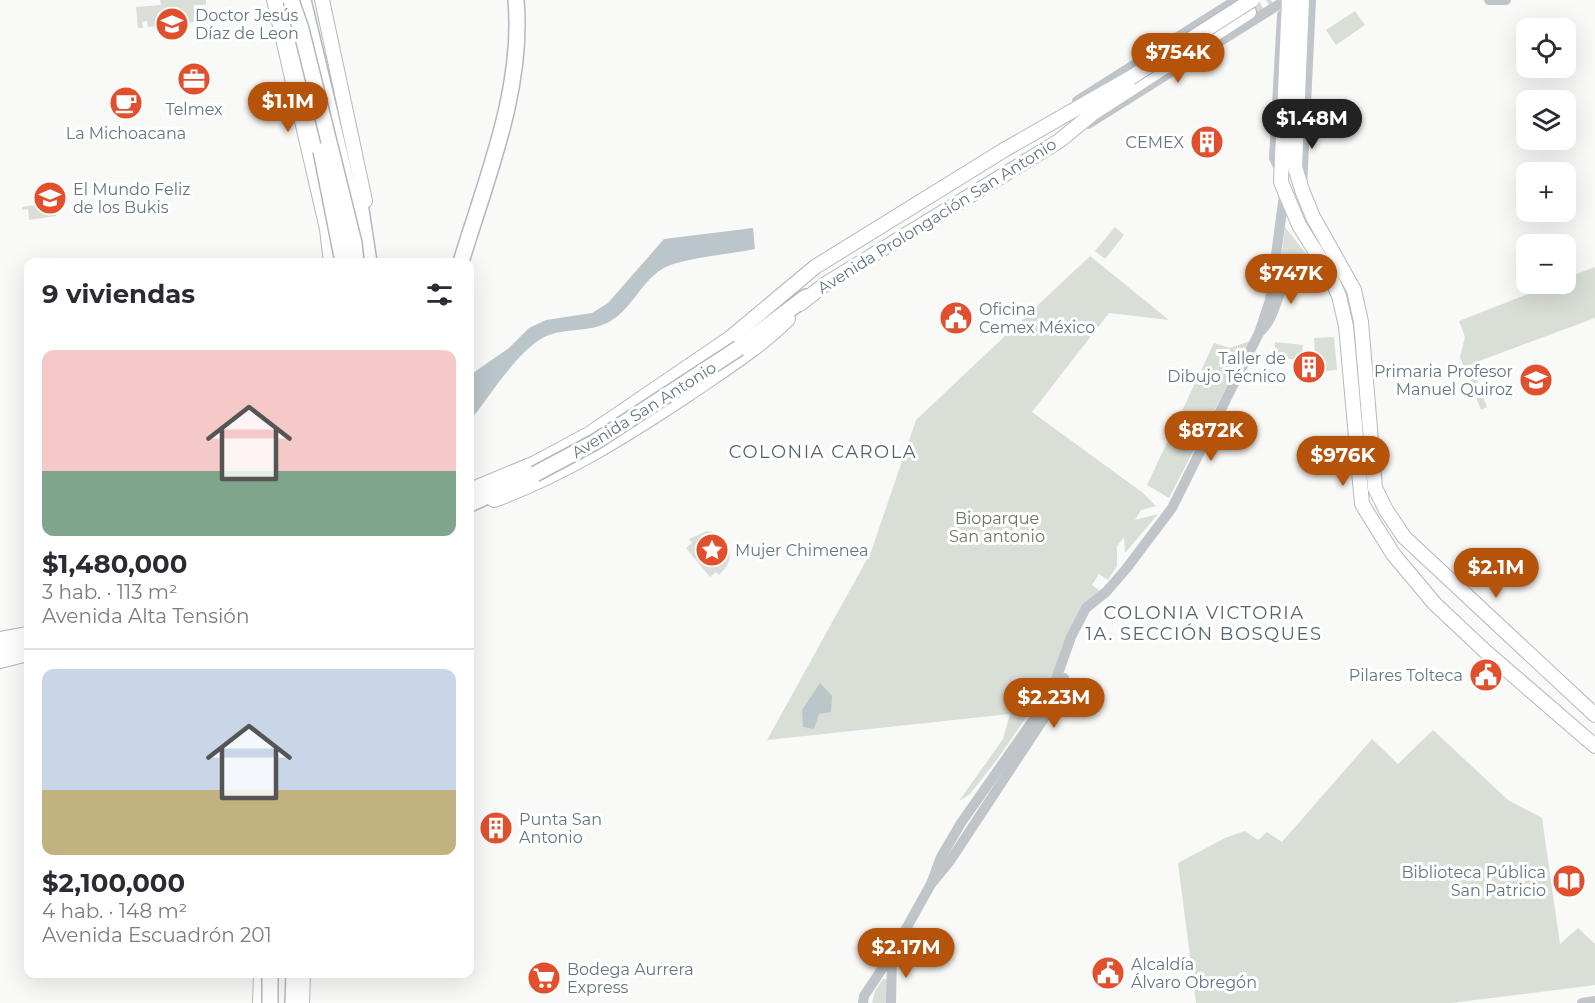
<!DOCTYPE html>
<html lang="es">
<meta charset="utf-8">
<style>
:root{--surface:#fff;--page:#f2f2f3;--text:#2b2b33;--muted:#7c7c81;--line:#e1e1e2;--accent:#b45309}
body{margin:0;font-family:Montserrat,sans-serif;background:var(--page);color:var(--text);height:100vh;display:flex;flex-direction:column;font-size:22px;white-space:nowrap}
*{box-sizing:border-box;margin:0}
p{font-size:20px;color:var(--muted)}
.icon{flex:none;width:33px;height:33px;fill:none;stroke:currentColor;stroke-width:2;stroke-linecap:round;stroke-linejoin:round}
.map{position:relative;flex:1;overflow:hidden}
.drawer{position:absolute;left:24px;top:258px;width:450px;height:720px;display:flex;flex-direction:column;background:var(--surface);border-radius:12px;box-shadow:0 6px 24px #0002}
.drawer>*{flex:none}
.fabs{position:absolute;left:1516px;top:18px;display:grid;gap:12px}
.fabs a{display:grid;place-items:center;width:60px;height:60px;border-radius:12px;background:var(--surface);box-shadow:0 6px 24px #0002;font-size:30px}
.price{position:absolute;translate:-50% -51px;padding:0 14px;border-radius:21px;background:var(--accent);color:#fff;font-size:20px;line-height:39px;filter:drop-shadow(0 2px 3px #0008)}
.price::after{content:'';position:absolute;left:50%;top:36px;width:18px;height:14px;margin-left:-9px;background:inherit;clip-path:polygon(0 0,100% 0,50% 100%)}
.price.active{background:#222;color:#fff}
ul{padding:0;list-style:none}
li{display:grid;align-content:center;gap:12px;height:318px;padding:0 18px}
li+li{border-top:2px solid var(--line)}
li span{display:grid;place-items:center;height:186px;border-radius:12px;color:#555}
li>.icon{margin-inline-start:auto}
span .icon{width:108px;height:108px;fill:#fffc;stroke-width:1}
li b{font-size:26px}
h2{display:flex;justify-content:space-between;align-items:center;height:72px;padding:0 18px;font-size:26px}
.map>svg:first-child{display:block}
.green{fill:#d9ded6}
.water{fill:#bac6ca}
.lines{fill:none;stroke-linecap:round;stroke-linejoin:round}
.major-tunnel{stroke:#d4d8da;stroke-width:14;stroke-dasharray:14 7;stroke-linecap:butt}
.major-casing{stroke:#b4b9bd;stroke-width:16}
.highway-casing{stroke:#b3b8bc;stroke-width:18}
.minor{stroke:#c0c5c9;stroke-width:10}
.major{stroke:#fff;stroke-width:14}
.highway{stroke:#fff;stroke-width:15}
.major-bridge-casing{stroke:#b4b9bd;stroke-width:16;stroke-linecap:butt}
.highway-bridge-casing{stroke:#b3b8bc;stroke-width:18;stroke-linecap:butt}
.major-bridge{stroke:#fff;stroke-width:14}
.highway-bridge{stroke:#fff;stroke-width:15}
.labels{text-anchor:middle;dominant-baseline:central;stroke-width:6;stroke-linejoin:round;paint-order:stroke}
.poi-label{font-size:16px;fill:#647681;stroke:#fff;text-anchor:start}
.street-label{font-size:16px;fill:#647681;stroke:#fff}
.park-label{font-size:16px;fill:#687963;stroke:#fff}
.neighbourhood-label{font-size:18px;letter-spacing:1.5px;fill:#56646c;stroke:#fff}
</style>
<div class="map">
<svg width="1595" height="1003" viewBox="0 0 1595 1003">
<rect width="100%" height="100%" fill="#f9f9f7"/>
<g class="green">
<polygon points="160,0 206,0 206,5 194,5 194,22 183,23 182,15 176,16 177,24 148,27 147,21 142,22 143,28 138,28 136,7 161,5"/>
<polygon points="1355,11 1365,25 1336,45 1326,30"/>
<polygon points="54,199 56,216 29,220 28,209 22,210 22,207 43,204 43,201"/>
<polygon points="1115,227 1124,235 1105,259 1095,251"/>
<polygon points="1285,227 1307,255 1305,258 1281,262"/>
<polygon points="1090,256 1169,320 1109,313 1032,412 1143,493 1156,506 1141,510 1135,520 1158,514 1125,553 1124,537 1117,546 1117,566 1108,580 1099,574 1092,585 1102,592 1090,599 1052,680 996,761 970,794 959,801 1003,739 1010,714 767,740 871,552 916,420"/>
<polygon points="1595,267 1595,318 1471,364 1487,407 1481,410 1460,357 1465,337 1459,321 1553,284 1566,284 1566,278"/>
<polygon points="1334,337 1337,370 1316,372 1314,338"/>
<polygon points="1250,341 1169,498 1147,485 1214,343 1230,348"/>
<polygon points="1275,342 1303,345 1301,360 1274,357"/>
<path d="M707,531c24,6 31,27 12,44l-3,-3 -6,5 -24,-29 6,-5 -3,-4z"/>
<polygon points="1433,730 1508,800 1542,818 1560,944 1578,928 1595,944 1595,985 1451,1003 1196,1003 1178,863 1225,838 1245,831 1258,840 1267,832 1282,842 1372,739 1398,764"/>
<polygon points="883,979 887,979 888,1003 872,1003 875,991"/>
</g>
<g class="water">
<path d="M753,228l2,21c-22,5 -75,9 -93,20 -22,14 -32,43 -55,54 -18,9 -39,5 -58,12 -29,11 -59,61 -79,86v-46l39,-27 20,-20 17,-8 46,-7 16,-10 56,-64z"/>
<polygon points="820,683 832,696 831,712 819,714 814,729 803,727 802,710"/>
</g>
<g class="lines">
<polyline class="major-tunnel" points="1249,12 1271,0"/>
<defs>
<g id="major">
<polyline points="274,0 327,229 331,262"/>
<polyline points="322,0 365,201"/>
<polyline points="1289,0 1281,182 1299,225 1329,273 1339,296 1346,326 1362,504 1393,554 1435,604 1485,651 1595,746"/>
<polyline points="1302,0 1295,167 1302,190 1313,217 1354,290 1361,322 1375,488 1386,510 1404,537 1595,715"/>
<polyline points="800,304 824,285 1059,141 1092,114 1249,12"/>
<polyline points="470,490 535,463 589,434 730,338 815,267 1004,150 1130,78"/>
<path d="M494,500c71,-26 134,-66 196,-107 33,-23 69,-45 98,-74"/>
<polyline points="0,639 28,634"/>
<polyline points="0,661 28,654"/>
<polyline points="260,1003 261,974"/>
<polyline points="302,1003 303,974"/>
</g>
<g id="highway">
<polyline points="287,0 292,31 308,88 318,165"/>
<polyline points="303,0 352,206"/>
<polyline points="358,191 369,262"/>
<path d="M461,262c25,-83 63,-173 55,-262"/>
<polyline points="739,348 806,297"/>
<polyline points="470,504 535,474"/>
<polyline points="0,649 28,642"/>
<polyline points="293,1003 294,974"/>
</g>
</defs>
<use href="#major" class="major-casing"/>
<use href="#highway" class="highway-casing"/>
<g class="minor">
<polyline points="1489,0 1506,0"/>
<polyline points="1077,101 1236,0"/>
<polyline points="1088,124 1286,0"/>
<polyline points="1281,172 1274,158 1282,15"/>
<polyline points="1302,187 1311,0"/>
<path d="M1261,331c22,-22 14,-62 48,-66l19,7"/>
<polyline points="931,884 941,857 961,823 1050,696 1071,637 1086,608 1106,592 1126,569 1172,508 1259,333 1270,300 1284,195"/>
<polyline points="863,1003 864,996 892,954 931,884 950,861 1056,700 1064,678"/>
<polyline points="891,1003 892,955"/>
<polyline points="1582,1003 1595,1001"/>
</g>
<use href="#major" class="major"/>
<use href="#highway" class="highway"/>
<defs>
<polyline id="major-bridge" points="1130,78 1252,0"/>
<g id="highway-bridge">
<polyline points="291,0 301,29 354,243 356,262"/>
<polyline points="321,151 343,262"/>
<polyline points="535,474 595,442 739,348"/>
<polyline points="270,1003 270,974"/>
</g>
</defs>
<use href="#major-bridge" class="major-bridge-casing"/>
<use href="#highway-bridge" class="highway-bridge-casing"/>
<use href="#major-bridge" class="major-bridge"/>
<use href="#highway-bridge" class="highway-bridge"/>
</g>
<defs>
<symbol id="school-disc" viewBox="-11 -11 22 22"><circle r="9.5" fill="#e24f2d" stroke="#fff"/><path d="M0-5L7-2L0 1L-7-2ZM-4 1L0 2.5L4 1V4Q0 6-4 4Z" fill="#fff"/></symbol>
<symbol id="office-disc" viewBox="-11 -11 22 22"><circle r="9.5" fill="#e24f2d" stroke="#fff"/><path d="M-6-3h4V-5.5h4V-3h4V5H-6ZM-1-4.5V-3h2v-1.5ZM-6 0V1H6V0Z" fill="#fff"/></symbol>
<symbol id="cafe-disc" viewBox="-11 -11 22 22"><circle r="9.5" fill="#e24f2d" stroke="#fff"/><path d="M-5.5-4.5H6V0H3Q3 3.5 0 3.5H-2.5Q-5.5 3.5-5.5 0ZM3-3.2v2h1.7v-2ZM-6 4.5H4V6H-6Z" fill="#fff"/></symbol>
<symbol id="building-disc" viewBox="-11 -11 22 22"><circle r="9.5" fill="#e24f2d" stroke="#fff"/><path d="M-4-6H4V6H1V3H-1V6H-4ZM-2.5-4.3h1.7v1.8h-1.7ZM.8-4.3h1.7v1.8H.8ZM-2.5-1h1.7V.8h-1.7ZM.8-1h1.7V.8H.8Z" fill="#fff"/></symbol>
<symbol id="civic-disc" viewBox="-11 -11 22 22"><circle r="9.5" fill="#e24f2d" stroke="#fff"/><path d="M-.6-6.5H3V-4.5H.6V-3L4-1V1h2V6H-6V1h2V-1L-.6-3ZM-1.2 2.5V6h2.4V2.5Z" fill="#fff"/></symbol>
<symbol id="sight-disc" viewBox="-11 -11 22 22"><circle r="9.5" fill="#e24f2d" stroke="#fff"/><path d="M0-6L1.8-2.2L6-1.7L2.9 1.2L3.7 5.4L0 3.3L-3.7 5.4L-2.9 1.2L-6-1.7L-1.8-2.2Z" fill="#fff"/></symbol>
<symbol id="library-disc" viewBox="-11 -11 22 22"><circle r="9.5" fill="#e24f2d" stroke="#fff"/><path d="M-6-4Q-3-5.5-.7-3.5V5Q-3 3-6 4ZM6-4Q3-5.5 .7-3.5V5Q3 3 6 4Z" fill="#fff"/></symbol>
<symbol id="supermarket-disc" viewBox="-11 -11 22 22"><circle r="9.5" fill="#e24f2d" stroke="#fff"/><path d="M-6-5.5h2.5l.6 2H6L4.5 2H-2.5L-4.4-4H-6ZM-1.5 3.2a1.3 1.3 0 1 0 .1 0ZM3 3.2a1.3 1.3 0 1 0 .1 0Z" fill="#fff"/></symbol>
</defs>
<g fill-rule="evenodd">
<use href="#school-disc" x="153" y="5" width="38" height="38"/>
<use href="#office-disc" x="175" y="60" width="38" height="38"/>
<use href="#cafe-disc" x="107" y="84" width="38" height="38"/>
<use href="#building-disc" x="1188" y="123" width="38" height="38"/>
<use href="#school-disc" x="31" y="179" width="38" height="38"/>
<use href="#civic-disc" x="937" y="299" width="38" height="38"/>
<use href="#building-disc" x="1290" y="348" width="38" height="38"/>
<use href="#school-disc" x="1517" y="361" width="38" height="38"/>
<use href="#sight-disc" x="693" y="531" width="38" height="38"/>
<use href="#civic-disc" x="1467" y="656" width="38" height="38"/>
<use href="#building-disc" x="477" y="809" width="38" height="38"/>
<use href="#library-disc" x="1550" y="862" width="38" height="38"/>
<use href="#civic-disc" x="1089" y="954" width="38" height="38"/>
<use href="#supermarket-disc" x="525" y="959" width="38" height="38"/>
</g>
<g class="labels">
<g class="poi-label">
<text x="195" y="15">Doctor Jesús<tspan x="195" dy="18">Díaz de Leon</tspan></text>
<text x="194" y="109" text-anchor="middle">Telmex</text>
<text x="126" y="133" text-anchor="middle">La Michoacana</text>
<text x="1184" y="142" text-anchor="end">CEMEX</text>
<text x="73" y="189">El Mundo Feliz<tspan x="73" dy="18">de los Bukis</tspan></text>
<text x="979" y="309">Oficina<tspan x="979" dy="18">Cemex México</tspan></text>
<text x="1286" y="358" text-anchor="end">Taller de<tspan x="1286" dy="18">Dibujo Técnico</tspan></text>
<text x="1513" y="371" text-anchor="end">Primaria Profesor<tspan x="1513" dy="18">Manuel Quiroz</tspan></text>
<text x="735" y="550">Mujer Chimenea</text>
<text x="1463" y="675" text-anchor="end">Pilares Tolteca</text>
<text x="519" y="819">Punta San<tspan x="519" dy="18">Antonio</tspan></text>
<text x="1546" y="872" text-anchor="end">Biblioteca Pública<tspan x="1546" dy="18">San Patricio</tspan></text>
<text x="1131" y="964">Alcaldía<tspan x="1131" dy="18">Álvaro Obregón</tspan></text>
<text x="567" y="969">Bodega Aurrera<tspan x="567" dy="18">Express</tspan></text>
</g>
<g class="street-label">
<text transform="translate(937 216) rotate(-32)">Avenida Prolongación San Antonio</text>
<text transform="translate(644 410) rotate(-32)">Avenida San Antonio</text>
</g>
<g class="park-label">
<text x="997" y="518">Bioparque<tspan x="997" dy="18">San antonio</tspan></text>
</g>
<g class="neighbourhood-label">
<text x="823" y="452">COLONIA CAROLA</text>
<text x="1204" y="613">COLONIA VICTORIA<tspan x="1204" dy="21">1A. SECCIÓN BOSQUES</tspan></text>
</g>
</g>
</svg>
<div class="fabs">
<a><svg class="icon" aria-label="locate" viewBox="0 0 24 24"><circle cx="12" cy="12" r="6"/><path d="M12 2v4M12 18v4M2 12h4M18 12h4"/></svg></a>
<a><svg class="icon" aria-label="layers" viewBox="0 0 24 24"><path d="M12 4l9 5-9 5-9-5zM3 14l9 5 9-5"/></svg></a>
<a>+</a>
<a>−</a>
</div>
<b class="price" style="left:1178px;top:84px">$754K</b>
<b class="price" style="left:288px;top:133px">$1.1M</b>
<b class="price active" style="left:1312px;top:150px">$1.48M</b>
<b class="price" style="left:1291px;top:305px">$747K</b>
<b class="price" style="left:1211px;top:462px">$872K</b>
<b class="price" style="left:1343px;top:487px">$976K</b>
<b class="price" style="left:1496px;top:599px">$2.1M</b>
<b class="price" style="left:1054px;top:729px">$2.23M</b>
<b class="price" style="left:906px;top:979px">$2.17M</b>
<section class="drawer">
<h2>9 viviendas<svg class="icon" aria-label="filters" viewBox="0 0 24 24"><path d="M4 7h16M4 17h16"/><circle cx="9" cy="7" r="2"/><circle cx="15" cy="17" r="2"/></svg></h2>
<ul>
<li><span style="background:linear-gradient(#f6c9c9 65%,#7fa58c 0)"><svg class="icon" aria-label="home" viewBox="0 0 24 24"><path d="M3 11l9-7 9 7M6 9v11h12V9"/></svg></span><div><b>$1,480,000</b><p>3 hab. · 113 m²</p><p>Avenida Alta Tensión</p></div></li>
<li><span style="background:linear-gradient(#c9d6e8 65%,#c2b280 0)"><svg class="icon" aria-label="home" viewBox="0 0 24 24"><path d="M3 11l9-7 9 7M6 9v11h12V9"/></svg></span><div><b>$2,100,000</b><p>4 hab. · 148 m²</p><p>Avenida Escuadrón 201</p></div></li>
</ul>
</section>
</div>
